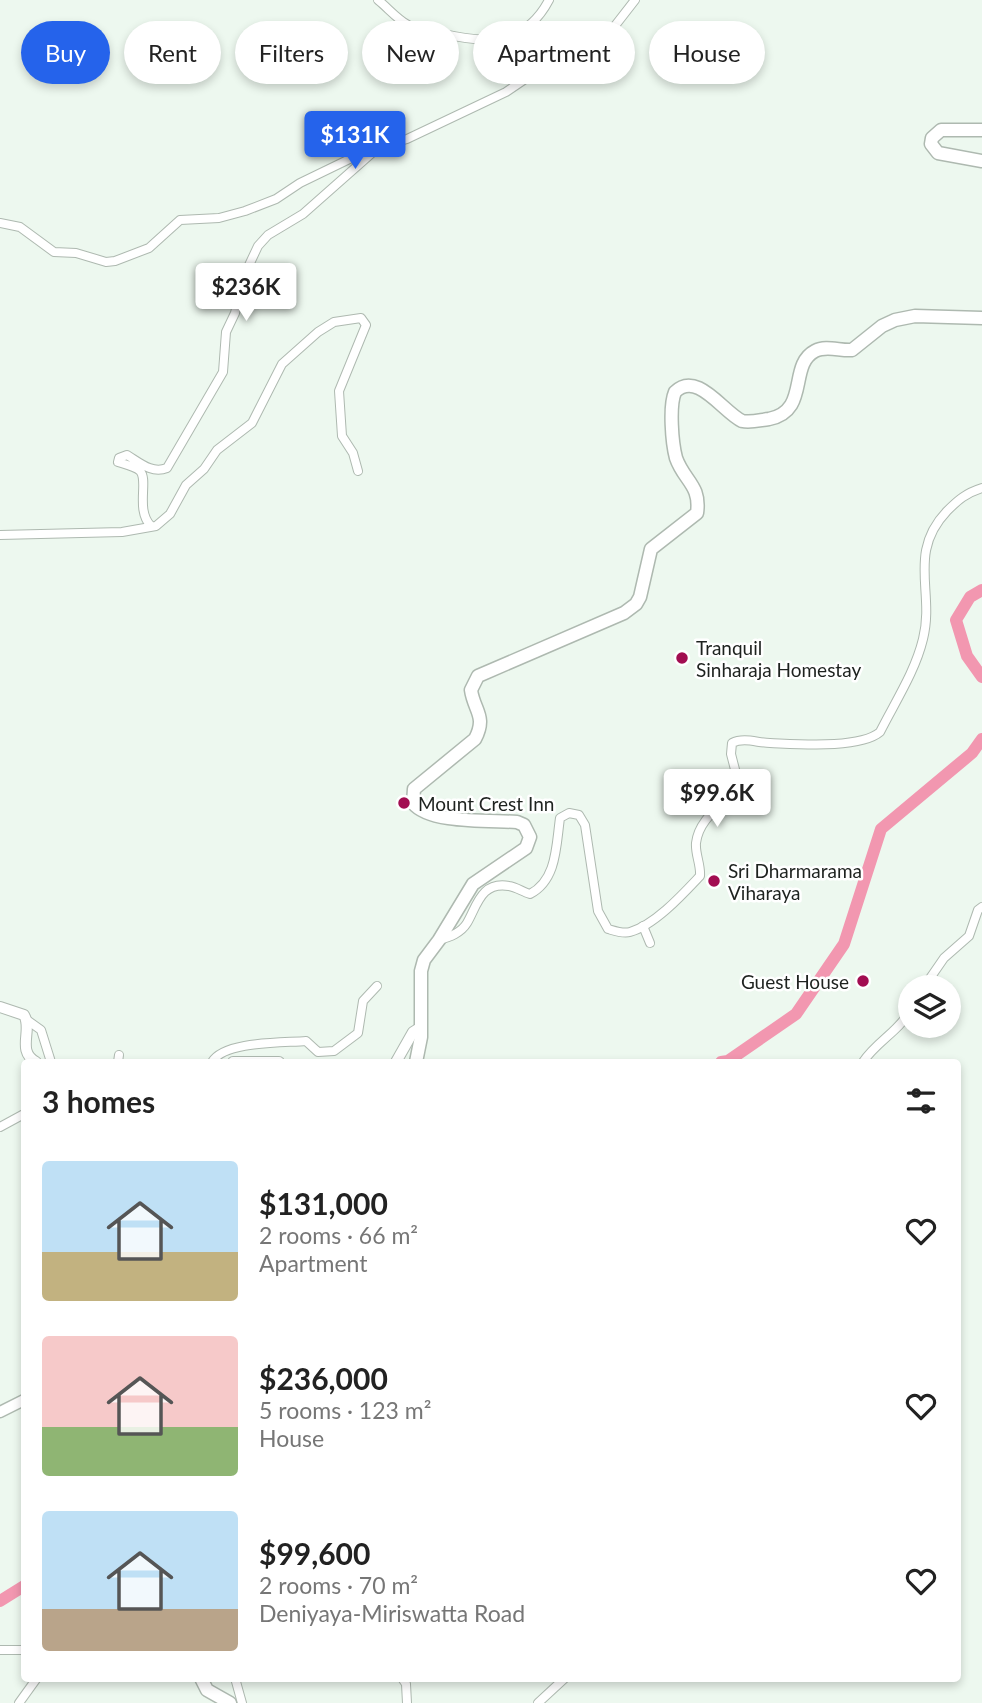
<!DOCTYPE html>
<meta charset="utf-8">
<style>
:root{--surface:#fff;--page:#f2f2f2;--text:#222;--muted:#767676;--accent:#2563eb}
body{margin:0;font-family:Lato,sans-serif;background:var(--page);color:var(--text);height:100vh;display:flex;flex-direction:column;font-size:26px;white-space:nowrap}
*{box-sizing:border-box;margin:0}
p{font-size:23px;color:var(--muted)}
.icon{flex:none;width:38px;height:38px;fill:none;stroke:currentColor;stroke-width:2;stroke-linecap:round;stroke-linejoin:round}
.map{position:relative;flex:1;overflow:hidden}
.panel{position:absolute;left:21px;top:1059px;width:940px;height:623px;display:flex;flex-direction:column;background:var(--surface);border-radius:7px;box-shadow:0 4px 10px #0003}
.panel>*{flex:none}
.guide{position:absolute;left:21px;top:21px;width:942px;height:63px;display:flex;gap:14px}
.controls{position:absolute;left:898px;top:975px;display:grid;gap:14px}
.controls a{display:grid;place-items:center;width:63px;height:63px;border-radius:50%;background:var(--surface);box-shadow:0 4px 10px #0003;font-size:35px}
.price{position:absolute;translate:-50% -60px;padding:0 16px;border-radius:7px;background:#fff;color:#222;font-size:23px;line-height:46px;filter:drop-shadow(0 2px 4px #0008)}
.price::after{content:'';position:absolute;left:50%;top:42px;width:21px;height:16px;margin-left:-10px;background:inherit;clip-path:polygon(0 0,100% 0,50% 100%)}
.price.selected{background:var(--accent);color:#fff}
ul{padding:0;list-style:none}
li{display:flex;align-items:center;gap:21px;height:175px;padding:0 21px}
li span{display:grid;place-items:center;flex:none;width:196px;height:140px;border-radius:7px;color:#555}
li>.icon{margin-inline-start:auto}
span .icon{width:84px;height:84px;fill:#fffc;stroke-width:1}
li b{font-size:30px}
h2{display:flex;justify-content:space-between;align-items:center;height:84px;padding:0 21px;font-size:30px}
.tag{padding:0 24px;border-radius:32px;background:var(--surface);box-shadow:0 4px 10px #0003;font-size:24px;line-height:63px}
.tag.selected{background:var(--accent);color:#fff}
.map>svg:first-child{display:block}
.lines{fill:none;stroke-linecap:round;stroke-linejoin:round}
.river{stroke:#f297b0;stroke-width:12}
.minor-casing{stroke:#aeb9b0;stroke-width:10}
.tertiary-casing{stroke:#aeb9b0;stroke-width:12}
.secondary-casing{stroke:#aeb9b0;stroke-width:13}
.primary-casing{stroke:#aeb9b0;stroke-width:15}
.minor{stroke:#fff;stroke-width:8}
.tertiary{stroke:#fff;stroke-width:10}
.secondary{stroke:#fff;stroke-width:10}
.primary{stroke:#fff;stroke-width:12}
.poi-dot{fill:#a20d51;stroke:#fff;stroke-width:2.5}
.labels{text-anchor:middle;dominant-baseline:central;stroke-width:5;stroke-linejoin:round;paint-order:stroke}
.poi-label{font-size:19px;fill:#1e221f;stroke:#fff;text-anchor:start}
</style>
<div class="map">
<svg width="982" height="1703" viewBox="0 0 982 1703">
<rect width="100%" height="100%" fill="#edf8ef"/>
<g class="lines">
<g class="river">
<polyline points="982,590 970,597 956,620 967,656 982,677"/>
<polyline points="721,1062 728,1061 796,1014 844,944 881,829 972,753 982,739"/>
<polyline points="0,1601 24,1586"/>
</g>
<defs>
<g id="minor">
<path d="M378,0c10,8 19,19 30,25 8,5 22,6 32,8 45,11 85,13 109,-33"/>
<polyline points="0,223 20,227 54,252 76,253 106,262 115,261 149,248 180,220 219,218 245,211 276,199 300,183 366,151 407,139 506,92 537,71 552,47 560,41 577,39 610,56 627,56 627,50 613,36 614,27 635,0"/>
<path d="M151,526c-16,-16 -2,-46 -11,-55 -4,-4 -16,-7 -22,-9l1,-4 8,-3c13,8 25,19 40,13l56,-96 3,-40 9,-19 8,-35 15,-32 10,-11 35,-21 69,-61"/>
<polyline points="0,535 122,532 156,526 170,514 186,485 204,469 217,450 252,423 282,364 318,332 334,322 361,318 366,325 339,391 342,436 353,453 358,471"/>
<polyline points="643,926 650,943"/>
<path d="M439,940c11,-3 22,-7 28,-17 10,-17 14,-42 42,-37 7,1 14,6 21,8 27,-14 26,-48 30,-76l9,-5 10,2 6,10 13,86 10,18c7,2 15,5 22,3 25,-7 53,-38 70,-56 1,-11 -5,-22 -4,-33 3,-26 29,-39 43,-58l-8,-31 1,-11c12,-6 26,0 38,0 27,1 90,6 110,-11 15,-30 35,-60 43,-93 12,-47 -16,-86 24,-128 11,-11 19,-18 35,-23"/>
<polyline points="924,987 944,958 969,936 978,910 982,907"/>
<polyline points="27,1020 41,1030 51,1062"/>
<polyline points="118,1062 119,1055"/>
<path d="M212,1062c12,-21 71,-19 94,-21l12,11 16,-1 24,-18 5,-32 14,-15"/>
<path d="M863,1062c13,-20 35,-30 47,-51"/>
<polyline points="0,1127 24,1114"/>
<polyline points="0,1650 24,1650"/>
<polyline points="235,1678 242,1703"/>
<polyline points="402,1678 406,1684 407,1703"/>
<polyline points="19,1703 37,1678"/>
<polyline points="538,1703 565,1678"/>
</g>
<g id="tertiary">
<path d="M0,1007l24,8c9,15 -8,36 12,47"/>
<polyline points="233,1062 279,1062"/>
<polyline points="396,1062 413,1032 421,1027"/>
</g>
<polyline id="secondary" points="0,1412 24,1400"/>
<g id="primary">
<polyline points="982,130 941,130 932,138 931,144 938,153 982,161"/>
<path d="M416,1062l5,-25v-66l3,-11 15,-20 34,-56 53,-36 4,-11 -6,-12 -7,-3c-26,-2 -88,2 -104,-19l1,-14 61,-50c12,-23 -1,-28 -4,-49l7,-14 146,-63 12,-9 4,-7 11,-48 46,-36c4,-28 -13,-32 -21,-55 -4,-15 -7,-52 -1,-66 22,-22 48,20 67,29 9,2 18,-1 27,-2 41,-8 19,-54 46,-68 11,-6 25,0 37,-1l30,-24 13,-6 20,-4 67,2"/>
<polyline points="201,1678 207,1690 230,1703"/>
</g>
</defs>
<use href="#minor" class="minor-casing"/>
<use href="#tertiary" class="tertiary-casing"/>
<use href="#secondary" class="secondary-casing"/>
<use href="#primary" class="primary-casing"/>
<use href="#minor" class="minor"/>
<use href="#tertiary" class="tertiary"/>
<use href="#secondary" class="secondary"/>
<use href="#primary" class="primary"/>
</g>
<g class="poi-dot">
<circle cx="682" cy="658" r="7"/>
<circle cx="404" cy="803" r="7"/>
<circle cx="714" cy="881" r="7"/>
<circle cx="863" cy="981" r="7"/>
</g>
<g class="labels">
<g class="poi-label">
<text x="696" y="647">Tranquil<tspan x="696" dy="22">Sinharaja Homestay</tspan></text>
<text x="418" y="803">Mount Crest Inn</text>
<text x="728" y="870">Sri Dharmarama<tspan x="728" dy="22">Viharaya</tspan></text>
<text x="849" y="981" text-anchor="end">Guest House</text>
</g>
</g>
</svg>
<div class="controls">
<a><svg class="icon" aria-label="layers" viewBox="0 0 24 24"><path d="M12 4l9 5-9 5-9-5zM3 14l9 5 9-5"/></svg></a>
</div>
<b class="price selected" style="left:355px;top:171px">$131K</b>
<b class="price" style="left:246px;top:323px">$236K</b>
<b class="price" style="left:717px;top:829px">$99.6K</b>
<div class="guide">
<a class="tag selected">Buy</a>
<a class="tag">Rent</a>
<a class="tag">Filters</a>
<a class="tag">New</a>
<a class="tag">Apartment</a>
<a class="tag">House</a>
</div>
<section class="panel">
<h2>3 homes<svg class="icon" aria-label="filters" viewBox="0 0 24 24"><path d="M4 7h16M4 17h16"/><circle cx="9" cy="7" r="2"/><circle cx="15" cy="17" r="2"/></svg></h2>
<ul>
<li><span style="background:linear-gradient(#bfe0f5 65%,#c2b280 0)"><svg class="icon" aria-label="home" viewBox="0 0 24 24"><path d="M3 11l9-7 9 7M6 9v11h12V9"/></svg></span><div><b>$131,000</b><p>2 rooms · 66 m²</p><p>Apartment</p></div><svg class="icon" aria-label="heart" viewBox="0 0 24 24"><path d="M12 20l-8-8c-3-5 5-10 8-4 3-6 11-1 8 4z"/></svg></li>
<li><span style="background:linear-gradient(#f6c9c9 65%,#8fb573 0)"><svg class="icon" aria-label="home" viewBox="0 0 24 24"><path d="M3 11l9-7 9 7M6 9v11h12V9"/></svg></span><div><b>$236,000</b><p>5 rooms · 123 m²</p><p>House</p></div><svg class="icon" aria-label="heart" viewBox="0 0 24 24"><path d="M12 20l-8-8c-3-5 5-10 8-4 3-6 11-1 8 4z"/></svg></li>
<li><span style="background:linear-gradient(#bfe0f5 70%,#b9a48a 0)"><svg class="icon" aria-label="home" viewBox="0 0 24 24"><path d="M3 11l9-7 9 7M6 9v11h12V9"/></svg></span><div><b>$99,600</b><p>2 rooms · 70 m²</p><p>Deniyaya-Miriswatta Road</p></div><svg class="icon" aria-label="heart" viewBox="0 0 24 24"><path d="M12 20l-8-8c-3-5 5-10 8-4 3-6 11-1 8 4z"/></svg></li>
</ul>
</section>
</div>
